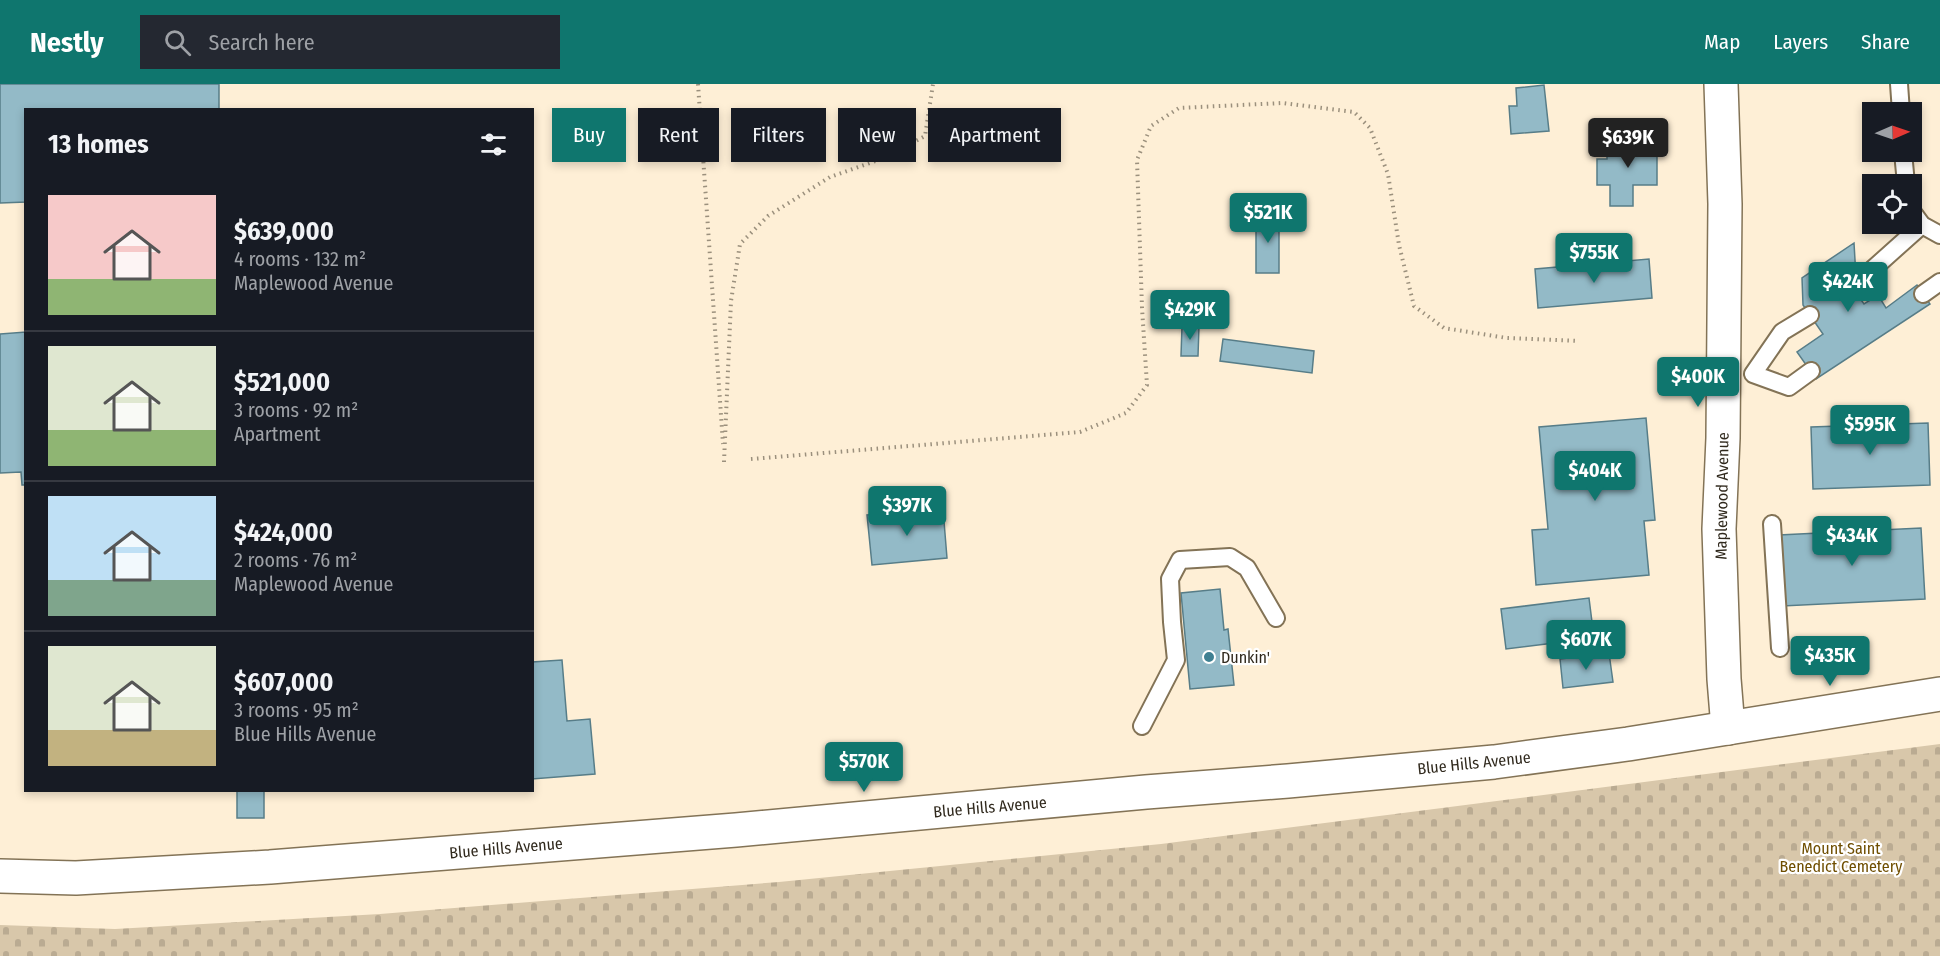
<!DOCTYPE html>
<meta charset="utf-8">
<style>
:root{--surface:#171b24;--page:#242831;--text:#f1f3f6;--muted:#9ea1a6;--line:#363941;--accent:#0f766e}
body{margin:0;font-family:"Fira Sans Condensed",sans-serif;background:var(--page);color:var(--text);height:100vh;display:flex;flex-direction:column;font-size:22px;white-space:nowrap}
*{box-sizing:border-box;margin:0}
p{font-size:20px;color:var(--muted)}
.icon{flex:none;width:33px;height:33px;fill:none;stroke:currentColor;stroke-width:2;stroke-linecap:round;stroke-linejoin:round}
.map{position:relative;flex:1;overflow:hidden}
.drawer{position:absolute;left:24px;top:24px;width:510px;height:684px;display:flex;flex-direction:column;background:var(--surface);border-radius:0px;box-shadow:0 3px 9px #0003}
.drawer>*{flex:none}
.banner{position:absolute;left:552px;top:24px;width:570px;height:54px;display:flex;gap:12px}
.needle{width:39px;rotate:88deg}
.fabs{position:absolute;left:1862px;top:18px;display:grid;gap:12px}
.fabs a{display:grid;place-items:center;width:60px;height:60px;border-radius:0px;background:var(--surface);box-shadow:0 3px 9px #0003;font-size:30px}
.price{position:absolute;translate:-50% -51px;padding:0 14px;border-radius:6px;background:var(--accent);color:#fff;font-size:20px;line-height:39px;filter:drop-shadow(0 2px 3px #0008)}
.price::after{content:'';position:absolute;left:50%;top:36px;width:18px;height:14px;margin-left:-9px;background:inherit;clip-path:polygon(0 0,100% 0,50% 100%)}
.price.on{background:#222;color:#fff}
ul{padding:0;list-style:none}
li{display:flex;align-items:center;gap:18px;height:150px;padding:0 24px}
li+li{border-top:2px solid var(--line)}
li span{display:grid;place-items:center;flex:none;width:168px;height:120px;border-radius:0px;color:#555}
li>.icon{margin-inline-start:auto}
span .icon{width:72px;height:72px;fill:#fffc;stroke-width:1}
li b{font-size:26px}
h2{display:flex;justify-content:space-between;align-items:center;height:72px;padding:0 24px;font-size:26px}
.tag{padding:0 21px;border-radius:0px;background:var(--surface);box-shadow:0 3px 9px #0003;font-size:21px;line-height:54px}
.tag.on{background:var(--accent);color:#fff}
header{display:flex;align-items:center;gap:36px;box-sizing:border-box;height:84px;padding:0 30px;background:var(--accent);color:#fff}
header strong{font-size:28px}
nav{display:flex;gap:33px;margin-inline-start:auto;font-size:21px}
.search{width:420px;height:54px;background:var(--page);display:flex;align-items:center;gap:15px;box-sizing:border-box;padding:0 21px;border-radius:0px;color:var(--muted);font-size:22px}
.map>svg:first-child{display:block}
.cemetery{fill:url(#cemetery-stones)}
.building{fill:#93bac7;stroke:#577d88;stroke-width:1.5}
.lines{fill:none;stroke-linecap:round;stroke-linejoin:round}
.service-casing{stroke:#837356;stroke-width:20}
.minor-casing{stroke:#837356;stroke-width:36}
.secondary-casing{stroke:#837356;stroke-width:36}
.path{stroke:#9b907d;stroke-width:4;stroke-dasharray:1.5 4.5;stroke-linecap:butt}
.service{stroke:#fff;stroke-width:16}
.minor{stroke:#fff;stroke-width:33}
.secondary{stroke:#fff;stroke-width:33}
.poi-dot{fill:#3f8092;stroke:#fff;stroke-width:2}
.labels{text-anchor:middle;dominant-baseline:central;stroke-width:4.5;stroke-linejoin:round;paint-order:stroke}
.street-label{font-size:16px;fill:#30291d;stroke:#fff}
.poi-label{font-size:16px;fill:#30291d;stroke:#fff;text-anchor:start}
.park-label{font-size:16px;fill:#6f4e00;stroke:#fff}
</style>
<header>
<strong>Nestly</strong>
<div class="search"><svg class="icon" aria-label="search" viewBox="0 0 24 24"><circle cx="10" cy="10" r="6"/><path d="M15 15l6 6"/></svg>Search here</div>
<nav><a>Map</a><a>Layers</a><a>Share</a></nav>
</header>
<div class="map">
<svg width="1940" height="872" viewBox="0 0 1940 872">
<defs>
<pattern id="cemetery-stones" width="16" height="16" patternUnits="userSpaceOnUse" patternTransform="scale(1.5)"><rect width="16" height="16" fill="#d8c7aa"/><path d="M2 7V4a2 2 0 0 1 4 0v3zM10 15v-3a2 2 0 0 1 4 0v3z" fill="#baab92"/></pattern>
</defs>
<rect width="100%" height="100%" fill="#feefd6"/>
<polygon class="cemetery" points="1940,660 1940,872 0,872 0,841 115,845 380,830 779,798 1161,760"/>
<g class="building">
<polygon points="0,0 219,0 219,26 26,26 26,118 0,119"/>
<polygon points="1544,1 1549,47 1511,50 1509,22 1517,22 1516,4"/>
<polygon points="1607,57 1657,57 1657,101 1633,101 1633,122 1610,122 1610,101 1597,101 1597,75 1607,75"/>
<rect x="1256" y="130" width="23" height="59"/>
<polygon points="1854,159 1857,210 1864,220 1878,211 1886,224 1917,201 1930,220 1816,295 1797,268 1823,250 1803,221 1802,194"/>
<polygon points="1649,175 1652,214 1538,224 1535,185"/>
<polygon points="1182,242 1199,242 1198,272 1181,272"/>
<polygon points="26,248 26,401 22,401 21,388 0,389 0,250"/>
<polygon points="1223,255 1314,267 1312,289 1220,277"/>
<polygon points="1646,334 1655,436 1644,437 1649,491 1536,501 1532,446 1548,445 1539,343"/>
<polygon points="1928,339 1930,401 1813,405 1811,343"/>
<polygon points="943,425 947,474 872,481 867,431"/>
<polygon points="1921,444 1925,515 1782,522 1779,451"/>
<polygon points="1220,505 1224,546 1228,545 1234,601 1190,605 1181,509"/>
<polygon points="1589,514 1594,554 1506,565 1501,525"/>
<polygon points="1609,569 1613,598 1563,604 1560,575"/>
<polygon points="562,576 567,637 590,635 595,690 532,695 532,578"/>
<rect x="237" y="706" width="27" height="28"/>
</g>
<g class="lines">
<defs>
<g id="service">
<polyline points="1899,0 1901,28"/>
<polyline points="1903,68 1906,100"/>
<polyline points="1911,126 1922,141 1940,151"/>
<polyline points="1856,200 1922,141"/>
<polyline points="1923,210 1940,198"/>
<polyline points="1810,231 1782,248 1753,290 1789,303 1811,287"/>
<polyline points="1772,440 1780,564"/>
<polyline points="1142,642 1176,576 1172,538 1170,495 1180,476 1230,473 1247,484 1276,534"/>
</g>
<polyline id="minor" points="1721,0 1725,120 1723,354 1719,445 1724,595 1728,644"/>
<polyline id="secondary" points="0,792 76,794 270,783 736,746 1146,708 1288,697 1494,678 1628,660 1940,610"/>
</defs>
<use href="#service" class="service-casing"/>
<use href="#minor" class="minor-casing"/>
<use href="#secondary" class="secondary-casing"/>
<g class="path">
<polyline points="698,0 723,360"/>
<polyline points="751,375 1080,348 1126,329 1147,301 1142,224 1137,76 1151,42 1179,24 1282,19 1354,28 1370,44 1388,90 1399,161 1414,222 1444,244 1507,254 1579,257"/>
<polyline points="724,378 731,217 740,160 768,132 830,93 884,74 925,52 933,0"/>
</g>
<use href="#service" class="service"/>
<use href="#minor" class="minor"/>
<use href="#secondary" class="secondary"/>
</g>
<circle class="poi-dot" cx="1209" cy="573" r="6"/>
<g class="labels">
<g class="street-label">
<text transform="translate(1722 412) rotate(-89)">Maplewood Avenue</text>
<text transform="translate(1474 679) rotate(-6)">Blue Hills Avenue</text>
<text transform="translate(990 723) rotate(-5)">Blue Hills Avenue</text>
<text transform="translate(506 764) rotate(-5)">Blue Hills Avenue</text>
</g>
<g class="poi-label">
<text x="1221" y="573">Dunkin'</text>
</g>
<g class="park-label">
<text x="1841" y="764">Mount Saint<tspan x="1841" dy="18">Benedict Cemetery</tspan></text>
</g>
</g>
</svg>
<div class="fabs">
<a><svg class="needle" viewBox="-14 -14 28 28"><path d="M0-13l5 13h-10z" fill="#e53935"/><path d="M0 13l5-13h-10z" fill="#9ea1a6"/></svg></a>
<a><svg class="icon" aria-label="locate" viewBox="0 0 24 24"><circle cx="12" cy="12" r="6"/><path d="M12 2v4M12 18v4M2 12h4M18 12h4"/></svg></a>
</div>
<b class="price on" style="left:1628px;top:85px">$639K</b>
<b class="price" style="left:1268px;top:160px">$521K</b>
<b class="price" style="left:1594px;top:200px">$755K</b>
<b class="price" style="left:1848px;top:229px">$424K</b>
<b class="price" style="left:1190px;top:257px">$429K</b>
<b class="price" style="left:1698px;top:324px">$400K</b>
<b class="price" style="left:1870px;top:372px">$595K</b>
<b class="price" style="left:1595px;top:418px">$404K</b>
<b class="price" style="left:907px;top:453px">$397K</b>
<b class="price" style="left:1852px;top:483px">$434K</b>
<b class="price" style="left:1586px;top:587px">$607K</b>
<b class="price" style="left:1830px;top:603px">$435K</b>
<b class="price" style="left:864px;top:709px">$570K</b>
<div class="banner">
<a class="tag on">Buy</a>
<a class="tag">Rent</a>
<a class="tag">Filters</a>
<a class="tag">New</a>
<a class="tag">Apartment</a>
</div>
<section class="drawer">
<h2>13 homes<svg class="icon" aria-label="filters" viewBox="0 0 24 24"><path d="M4 7h16M4 17h16"/><circle cx="9" cy="7" r="2"/><circle cx="15" cy="17" r="2"/></svg></h2>
<ul>
<li><span style="background:linear-gradient(#f6c9c9 70%,#8fb573 0)"><svg class="icon" aria-label="home" viewBox="0 0 24 24"><path d="M3 11l9-7 9 7M6 9v11h12V9"/></svg></span><div><b>$639,000</b><p>4 rooms · 132 m²</p><p>Maplewood Avenue</p></div></li>
<li><span style="background:linear-gradient(#dfe7d0 70%,#8fb573 0)"><svg class="icon" aria-label="home" viewBox="0 0 24 24"><path d="M3 11l9-7 9 7M6 9v11h12V9"/></svg></span><div><b>$521,000</b><p>3 rooms · 92 m²</p><p>Apartment</p></div></li>
<li><span style="background:linear-gradient(#bfe0f5 70%,#7fa58c 0)"><svg class="icon" aria-label="home" viewBox="0 0 24 24"><path d="M3 11l9-7 9 7M6 9v11h12V9"/></svg></span><div><b>$424,000</b><p>2 rooms · 76 m²</p><p>Maplewood Avenue</p></div></li>
<li><span style="background:linear-gradient(#dfe7d0 70%,#c2b280 0)"><svg class="icon" aria-label="home" viewBox="0 0 24 24"><path d="M3 11l9-7 9 7M6 9v11h12V9"/></svg></span><div><b>$607,000</b><p>3 rooms · 95 m²</p><p>Blue Hills Avenue</p></div></li>
</ul>
</section>
</div>
